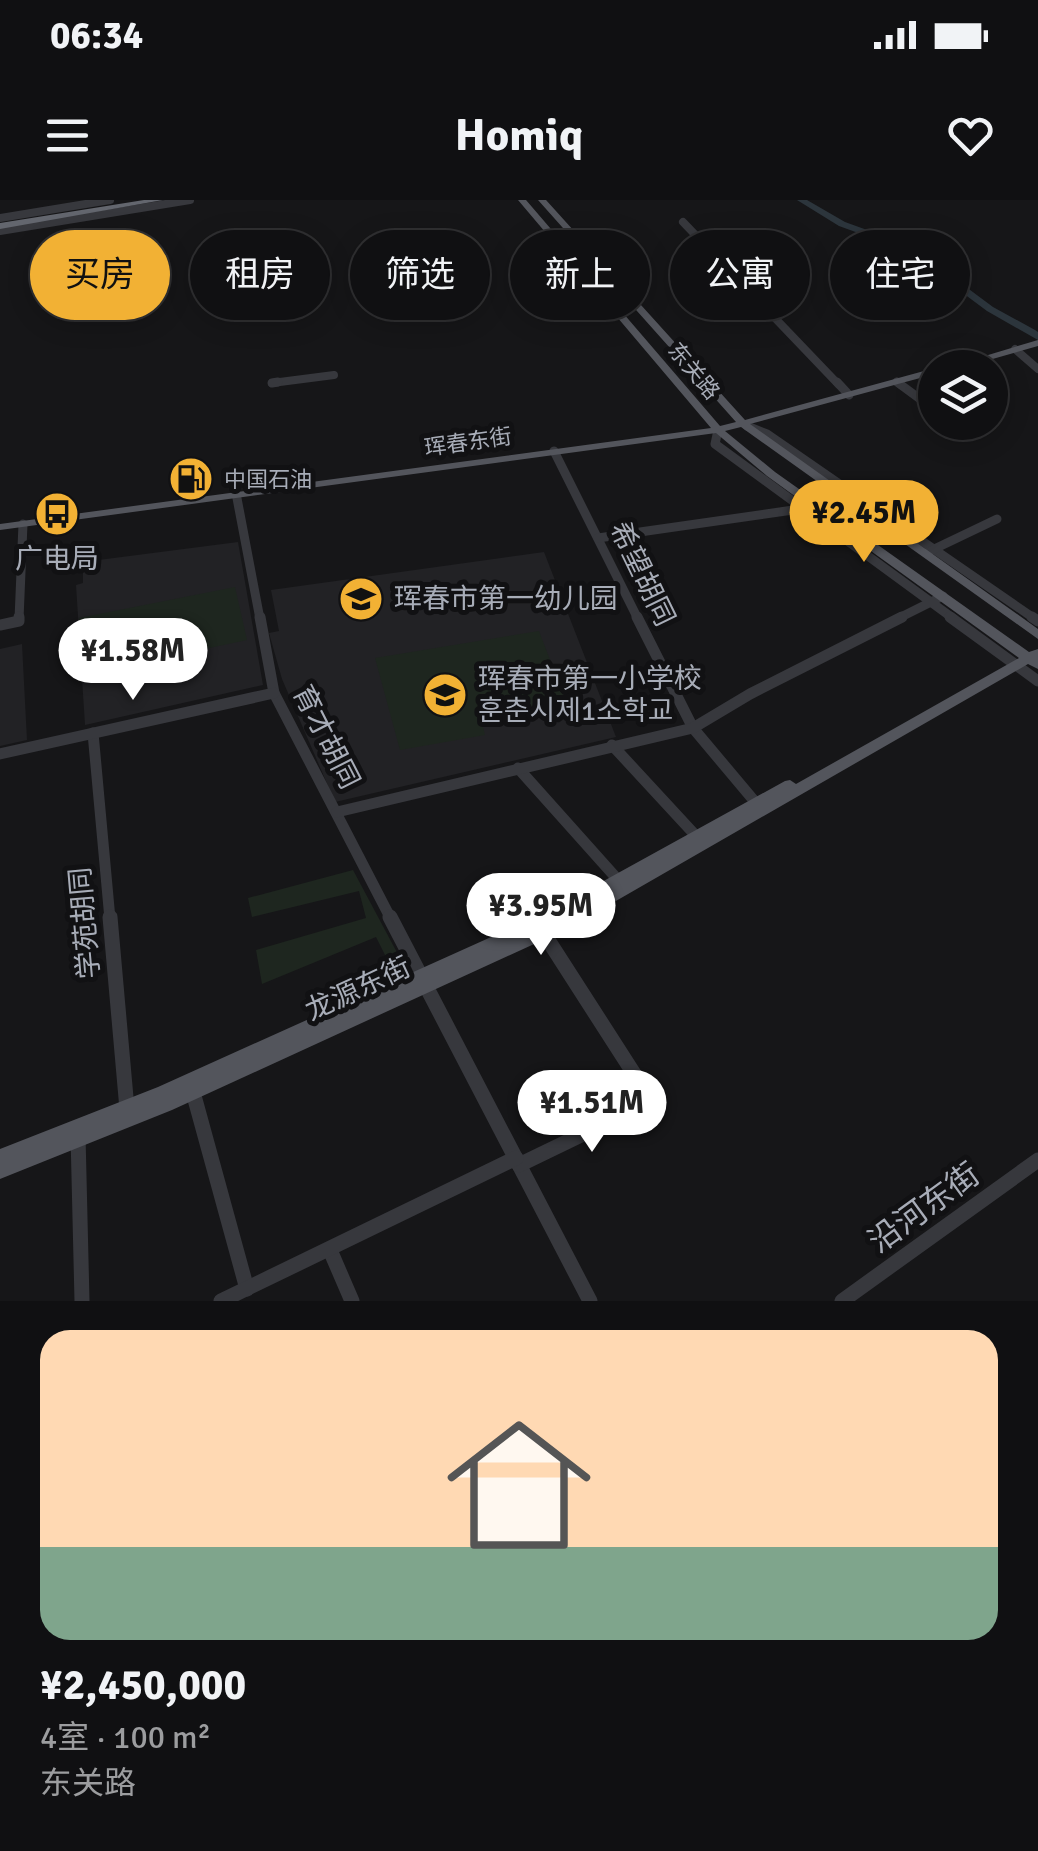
<!DOCTYPE html>
<html lang="zh">
<meta charset="utf-8">
<style>
:root{--surface:#101012;--page:#19191b;--text:#f1f3f6;--muted:#9c9d9f;--line:#303032;--accent:#f2b134}
body{margin:0;font-family:Signika,"Noto Sans SC","Noto Sans KR",sans-serif;background:var(--page);color:var(--text);height:100vh;display:flex;flex-direction:column;font-size:38px;white-space:nowrap}
*{box-sizing:border-box;margin:0}
p{font-size:32px;color:var(--muted)}
.icon{flex:none;width:55px;height:55px;fill:none;stroke:currentColor;stroke-width:2;stroke-linecap:round;stroke-linejoin:round}
.map{position:relative;height:1101px;overflow:hidden}
.sheet{display:flex;flex-direction:column;background:var(--surface);flex:1}
.sheet>*{flex:none}
.banner{position:absolute;left:30px;top:30px;width:980px;height:90px;display:flex;gap:20px}
.controls{position:absolute;left:918px;top:150px;display:grid;gap:20px}
.controls a{display:grid;place-items:center;width:90px;height:90px;border-radius:50%;background:var(--surface);box-shadow:0 5px 25px #0003,0 0 0 2px var(--line);font-size:50px}
.price{position:absolute;translate:-50% -85px;padding:0 22px;border-radius:35px;background:#fff;color:#222;font-size:32px;line-height:65px;filter:drop-shadow(0 2px 5px #0008)}
.price::after{content:'';position:absolute;left:50%;top:60px;width:30px;height:22px;margin-left:-15px;background:inherit;clip-path:polygon(0 0,100% 0,50% 100%)}
.price.current{background:var(--accent);color:#111}
ul{padding:0;list-style:none}
li{display:grid;align-content:center;gap:20px;height:530px;padding:0 40px}
li+li{border-top:2px solid var(--line)}
li span{display:grid;place-items:center;height:310px;border-radius:30px;color:#555}
li>.icon{margin-inline-start:auto}
span .icon{width:180px;height:180px;fill:#fffc;stroke-width:1}
li b{font-size:42px}
.chip{padding:0 35px;border-radius:45px;background:var(--surface);box-shadow:0 5px 25px #0003,0 0 0 2px var(--line);font-size:35px;line-height:90px}
.chip.current{background:var(--accent);color:#111}
.status{display:flex;justify-content:space-between;align-items:center;height:70px;padding:0 50px;background:var(--surface);direction:ltr}
.status svg{height:28px;fill:currentColor}
header{display:flex;justify-content:space-between;align-items:center;height:130px;padding:0 40px;background:var(--surface);font-size:45px;font-weight:700}
.map>svg:first-child{display:block}
.built{fill:#222225}
.green{fill:#1e261f}
.lines{fill:none;stroke-linecap:round;stroke-linejoin:round}
.river{fill:#2c353c;fill-rule:evenodd}
.minor-far3{stroke:#37383d;stroke-width:8}
.minor-far2{stroke:#37383d;stroke-width:9}
.minor-far1{stroke:#37383d;stroke-width:11}
.minor{stroke:#37383d;stroke-width:15}
.major{fill:#53555c;fill-rule:evenodd}
.highway{fill:#63666e;fill-rule:evenodd}
.shaded-wall{fill:#2f3033}
.building{fill:#525359;stroke:#5f6168;stroke-width:2.5}
.labels{text-anchor:middle;dominant-baseline:central;stroke-width:10;stroke-linejoin:round;paint-order:stroke}
.far-street-label{font-size:22px;fill:#a8adb8;stroke:#111113}
.far-poi-label{font-size:22px;fill:#a8adb8;stroke:#111113;text-anchor:start}
.poi-label{font-size:28px;fill:#a8adb8;stroke:#111113;text-anchor:start}
.street-label{font-size:28px;fill:#a8adb8;stroke:#111113}
.near-street-label{font-size:32px;fill:#a8adb8;stroke:#111113}
</style>
<div class="status"><b>06:34</b><svg viewBox="0 0 49 12"><path d="M0 12V9h3v3zM5 12V6h3v6zM10 12V3h3v9zM15 12V0h3v12zM26 1h20v11H26zM47 4h2v5h-2z"/></svg></div>
<header><svg class="icon" aria-label="menu" viewBox="0 0 24 24"><path d="M4 6h16M4 12h16M4 18h16"/></svg>Homiq<svg class="icon" aria-label="heart" viewBox="0 0 24 24"><path d="M12 20l-8-8c-3-5 5-10 8-4 3-6 11-1 8 4z"/></svg></header>
<div class="map">
<svg width="1038" height="1101" viewBox="0 0 1038 1101">
<rect width="100%" height="100%" fill="#161618"/>
<g class="built">
<polygon points="238,342 263,485 85,525 76,385 83,383 83,362"/>
<polygon points="544,352 616,537 335,602 282,479 269,433 279,431 271,390"/>
<polygon points="22,444 27,540 0,546 0,449"/>
</g>
<g class="green">
<polygon points="235,387 247,440 83,475 79,418"/>
<polygon points="539,431 566,502 481,518 485,535 400,550 375,458"/>
<polygon points="353,670 401,760 390,765 376,737 262,784 256,750 366,718 359,691 252,717 248,698"/>
</g>
<g class="lines">
<polygon class="river" points="797,0 807,0 845,22 903,43 919,62 954,78 993,107 1035,130 1038,132 1038,140 987,111 948,82 912,66 897,47 839,26"/>
<g class="minor-far3">
<polyline points="0,18 110,0"/>
<polyline points="683,22 839,185"/>
<polyline points="0,31 190,0"/>
<polyline points="1015,149 1038,169"/>
<polyline points="897,182 901,185"/>
<polyline points="272,183 334,175"/>
</g>
<g class="minor-far2">
<polyline points="837,182 849,195"/>
<polyline points="897,182 935,210"/>
<polyline points="272,183 278,182"/>
<polyline points="952,222 960,229"/>
<polyline points="747,226 767,234 1035,419"/>
<polyline points="718,230 715,244 954,419"/>
<polyline points="554,251 638,419"/>
<polyline points="236,293 260,419"/>
<polyline points="598,338 807,308"/>
<polyline points="928,352 997,319"/>
<polyline points="19,419 23,324"/>
<polyline points="897,419 943,396"/>
</g>
<g class="minor-far1">
<polyline points="260,417 274,493 391,719"/>
<polyline points="637,417 693,528 761,609"/>
<polyline points="950,417 1038,481"/>
<polyline points="1032,417 1038,421"/>
<polyline points="0,425 19,421 19,417"/>
<polyline points="93,533 110,719"/>
<polyline points="612,545 697,637"/>
<polyline points="0,554 274,493"/>
<polyline points="518,568 619,681"/>
<polyline points="337,612 693,528 750,494 902,417"/>
</g>
<g class="minor">
<polyline points="110,717 127,909"/>
<polyline points="390,717 590,1101"/>
<polyline points="193,892 247,1089"/>
<polyline points="78,935 82,1101"/>
<polyline points="519,965 645,904 647,894 541,729"/>
<polyline points="330,1050 352,1101"/>
<polyline points="221,1101 516,958"/>
<polyline points="842,1101 1038,960"/>
</g>
<g class="major">
<polygon points="518,0 526,0 720,226 736,222 538,0 546,0 745,220 935,168 935,174 750,224 1038,429 1038,439 741,227 725,231 775,272 1029,452 1038,449 1038,469 1028,464 569,728 172,910 0,979 0,949 158,887 551,710 785,581 790,580 796,584 1019,458 767,276 716,233 0,330 0,324 711,228"/>
<polygon points="1038,140 1038,146 961,168 945,168"/>
</g>
<polygon class="highway" points="144,0 163,0 0,29 0,23"/>
</g>
<polygon class="shaded-wall" points="203,277 204,281 178,285 177,281"/>
<polygon class="building" points="202,269 203,277 177,281 177,272"/>
<defs>
<symbol id="fuel-disc" viewBox="-11 -11 22 22"><circle r="9.5" fill="#f2b134" stroke="#111113"/><path d="M-5.5-6h7V0h2V4h1.3V-2.5L3-4.5l.8-.8L6-3V5H2.5V1h-1V6h-7ZM-4.2-4.7v3.2H.2V-4.7Z" fill="#111"/></symbol>
<symbol id="bus-disc" viewBox="-11 -11 22 22"><circle r="9.5" fill="#f2b134" stroke="#111113"/><path d="M-5-6H5V4H4V6H2V4H-2V6H-4V4H-5ZM-3.5-4V0h7V-4ZM-3.5 1.2v1.5H-2V1.2ZM2 1.2v1.5H3.5V1.2Z" fill="#111"/></symbol>
<symbol id="school-disc" viewBox="-11 -11 22 22"><circle r="9.5" fill="#f2b134" stroke="#111113"/><path d="M0-5L7-2L0 1L-7-2ZM-4 1L0 2.5L4 1V4Q0 6-4 4Z" fill="#111"/></symbol>
</defs>
<g fill-rule="evenodd">
<use href="#fuel-disc" x="166" y="254" width="50" height="50"/>
<use href="#bus-disc" x="32" y="289" width="50" height="50"/>
<use href="#school-disc" x="336" y="374" width="50" height="50"/>
<use href="#school-disc" x="420" y="470" width="50" height="50"/>
</g>
<g class="labels">
<g class="far-street-label">
<text transform="translate(694 171) rotate(50)">东关路</text>
<text transform="translate(468 242) rotate(-8)">珲春东街</text>
</g>
<g class="far-poi-label">
<text x="224" y="279">中国石油</text>
</g>
<g class="poi-label">
<text x="57" y="359" text-anchor="middle">广电局</text>
<text x="394" y="399">珲春市第一幼儿园</text>
<text x="478" y="479">珲春市第一小学校<tspan x="478" dy="32">훈춘시제1소학교</tspan></text>
</g>
<g class="street-label">
<text transform="translate(642 374) rotate(64)">希望胡同</text>
<text transform="translate(326 537) rotate(63)">育才胡同</text>
<text transform="translate(85 723) rotate(-95)">学苑胡同</text>
<text transform="translate(358 789) rotate(-25)">龙源东街</text>
</g>
<g class="near-street-label">
<text transform="translate(924 1008) rotate(-36)">沿河东街</text>
</g>
</g>
</svg>
<div class="controls">
<a><svg class="icon" aria-label="layers" viewBox="0 0 24 24"><path d="M12 4l9 5-9 5-9-5zM3 14l9 5 9-5"/></svg></a>
</div>
<b class="price current" style="left:864px;top:365px">¥2.45M</b>
<b class="price" style="left:133px;top:503px">¥1.58M</b>
<b class="price" style="left:541px;top:758px">¥3.95M</b>
<b class="price" style="left:592px;top:955px">¥1.51M</b>
<div class="banner">
<a class="chip current">买房</a>
<a class="chip">租房</a>
<a class="chip">筛选</a>
<a class="chip">新上</a>
<a class="chip">公寓</a>
<a class="chip">住宅</a>
</div>
</div>
<section class="sheet">
<ul>
<li><span style="background:linear-gradient(#ffd9b3 70%,#7fa58c 0)"><svg class="icon" aria-label="home" viewBox="0 0 24 24"><path d="M3 11l9-7 9 7M6 9v11h12V9"/></svg></span><div><b>¥2,450,000</b><p>4室 · 100 m²</p><p>东关路</p></div></li>
</ul>
</section>
